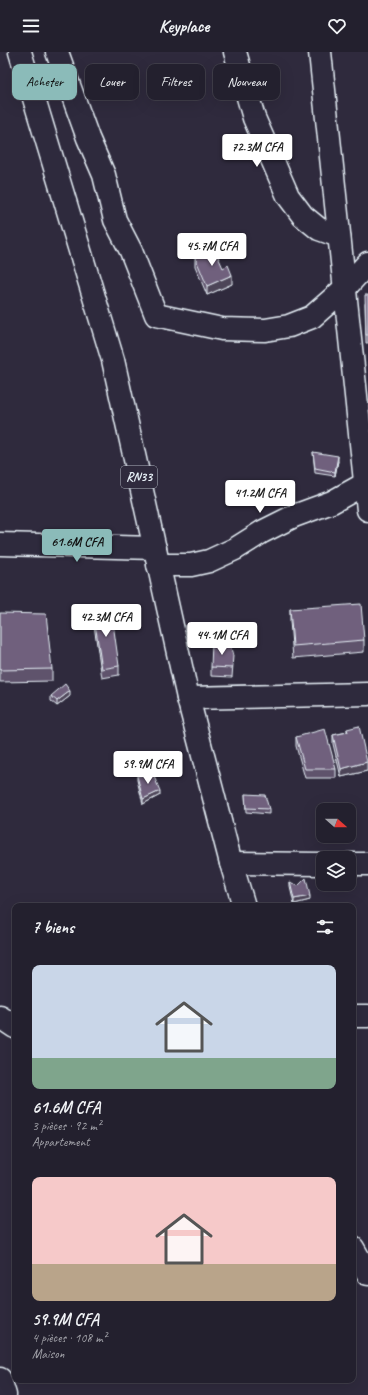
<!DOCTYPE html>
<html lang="fr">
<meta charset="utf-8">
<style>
:root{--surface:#23202e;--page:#2f2d3a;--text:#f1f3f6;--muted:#a3a3aa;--line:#403e4a;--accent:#8bbbb9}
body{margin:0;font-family:Caveat,sans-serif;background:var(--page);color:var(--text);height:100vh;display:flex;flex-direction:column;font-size:15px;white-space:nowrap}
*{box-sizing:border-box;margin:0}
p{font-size:13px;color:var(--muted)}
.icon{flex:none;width:22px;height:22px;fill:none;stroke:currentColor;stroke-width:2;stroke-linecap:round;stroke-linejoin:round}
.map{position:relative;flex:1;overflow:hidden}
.side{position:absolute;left:12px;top:851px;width:344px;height:480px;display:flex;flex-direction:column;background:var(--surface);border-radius:8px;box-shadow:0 4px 16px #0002,0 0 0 1px var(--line)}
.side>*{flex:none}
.guide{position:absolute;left:12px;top:12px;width:344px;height:36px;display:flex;gap:8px}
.needle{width:26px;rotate:111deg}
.tools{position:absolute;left:316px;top:751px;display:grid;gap:8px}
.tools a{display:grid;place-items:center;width:40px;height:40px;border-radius:8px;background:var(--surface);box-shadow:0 4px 16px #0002,0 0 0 1px var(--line);font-size:20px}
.price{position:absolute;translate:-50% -34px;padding:0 9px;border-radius:4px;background:#fff;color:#222;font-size:13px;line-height:26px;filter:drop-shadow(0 1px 2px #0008)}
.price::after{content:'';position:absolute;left:50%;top:24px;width:12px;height:9px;margin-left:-6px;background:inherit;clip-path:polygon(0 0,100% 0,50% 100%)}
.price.selected{background:var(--accent);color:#111}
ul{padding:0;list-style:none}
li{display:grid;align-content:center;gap:8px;height:212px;padding:0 20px}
li span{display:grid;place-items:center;height:124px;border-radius:8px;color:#555}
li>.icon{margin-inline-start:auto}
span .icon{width:72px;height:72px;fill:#fffc;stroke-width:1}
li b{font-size:17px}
h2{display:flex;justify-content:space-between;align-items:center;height:48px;padding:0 20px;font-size:17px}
.pill{padding:0 14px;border-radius:8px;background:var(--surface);box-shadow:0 4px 16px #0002,0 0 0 1px var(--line);font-size:14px;line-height:36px}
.pill.selected{background:var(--accent);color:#111}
header{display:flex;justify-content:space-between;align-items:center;height:52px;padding:0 20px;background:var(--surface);font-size:18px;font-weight:700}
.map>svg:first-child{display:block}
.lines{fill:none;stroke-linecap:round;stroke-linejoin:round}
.minor-casing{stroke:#e8f1f8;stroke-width:25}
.primary-casing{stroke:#e8f1f8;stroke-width:25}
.minor{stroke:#2f2a3d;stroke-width:22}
.primary{stroke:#2f2a3d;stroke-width:22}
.wall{fill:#5f536c;stroke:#e8f1f8}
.shaded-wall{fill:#4e4458;stroke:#e8f1f8}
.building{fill:#6f617d;stroke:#e8f1f8}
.labels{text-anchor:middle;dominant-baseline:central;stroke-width:3;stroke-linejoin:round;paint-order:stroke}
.shield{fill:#2f2a3d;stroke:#b0b5c0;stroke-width:1}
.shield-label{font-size:13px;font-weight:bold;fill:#e8f1f8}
</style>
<header><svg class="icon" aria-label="menu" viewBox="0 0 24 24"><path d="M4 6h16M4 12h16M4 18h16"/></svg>Keyplace<svg class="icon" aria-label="heart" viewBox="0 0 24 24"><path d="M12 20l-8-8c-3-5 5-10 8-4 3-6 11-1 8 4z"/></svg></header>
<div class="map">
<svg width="368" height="1343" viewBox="0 0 368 1343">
<rect width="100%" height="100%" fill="#2f2a3d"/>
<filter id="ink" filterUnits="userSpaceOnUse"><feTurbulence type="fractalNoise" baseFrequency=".025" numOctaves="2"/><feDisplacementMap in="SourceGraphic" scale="8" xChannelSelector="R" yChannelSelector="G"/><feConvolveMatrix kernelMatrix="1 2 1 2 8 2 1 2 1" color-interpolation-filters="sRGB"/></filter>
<g filter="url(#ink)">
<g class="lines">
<defs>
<g id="minor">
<polyline points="57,0 88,86 104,123 115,168 131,199 156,263 222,277 265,278 289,274 312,265 345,236 368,211"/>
<polyline points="235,0 254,66 288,144 303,164 319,177 339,184"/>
<polyline points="320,0 368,458"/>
<polyline points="0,492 155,496"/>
<polyline points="158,513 191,513 209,509 235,497 262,480 294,464 332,450 368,430"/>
<polyline points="188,646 368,642"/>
<polyline points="231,811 323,812"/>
<polyline points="349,812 368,812"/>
<polyline points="353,964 368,964"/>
<polyline points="0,965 15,975"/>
<polyline points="0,1327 5,1343"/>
</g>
<g id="primary">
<polyline points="20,0 113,308 188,646 231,811 244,854"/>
<polyline points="353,1196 368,1222"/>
</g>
</defs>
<use href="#minor" class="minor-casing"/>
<use href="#primary" class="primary-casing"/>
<use href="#minor" class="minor"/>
<use href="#primary" class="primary"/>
</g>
<g class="wall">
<polygon points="195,205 223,216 232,232 207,243 195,214"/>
<polygon points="368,243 368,291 366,291 365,252"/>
<polygon points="313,400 338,409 335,424 315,421"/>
<polygon points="290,557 364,588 364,600 293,606 290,569"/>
<polygon points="93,558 119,614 119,623 102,626 93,567"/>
<polygon points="0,561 52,617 52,629 0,630"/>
<polygon points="233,612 232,625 211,624 211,615"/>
<polygon points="51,644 70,644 57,654 51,649"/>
<polygon points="347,677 367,719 341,725 333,692 333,683 347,680"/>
<polygon points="296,685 336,717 336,726 305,726 296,694"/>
<polygon points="137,724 160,743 143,752 137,728"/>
<polygon points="245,742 269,757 269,762 246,760"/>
<polygon points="290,830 310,848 294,852 290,835"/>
</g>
<g class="shaded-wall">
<polygon points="232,223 232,232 207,243 207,234"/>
<polygon points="338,404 338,409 335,424 335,420"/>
<polygon points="70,639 70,644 57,654 57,649"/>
<polygon points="367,710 367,719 341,725 341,717"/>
<polygon points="160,739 160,743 143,752 143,747"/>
<polygon points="310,844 310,848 294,852 294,847"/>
</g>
<g class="building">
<polygon points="214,196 223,216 228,213 232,223 207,234 195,205"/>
<polygon points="365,243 368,243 368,283 366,283"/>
<polygon points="313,400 338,404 335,420 315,416"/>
<polygon points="361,552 364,588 293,594 290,557"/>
<polygon points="111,557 119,614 102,617 93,558"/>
<polygon points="0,561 46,562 52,617 0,618"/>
<polygon points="212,591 230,592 233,604 232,616 211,615"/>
<polygon points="65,632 70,639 57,649 51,644"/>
<polygon points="359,674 367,710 341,717 333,683 348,680 347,677"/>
<polygon points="325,677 336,717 305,717 296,685"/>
<polygon points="153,722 160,739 143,747 137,724"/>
<polygon points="245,742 265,743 269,757 246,756"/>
<polygon points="306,826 310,844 294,847 290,830 298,834"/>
</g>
</g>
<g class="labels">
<rect class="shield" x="121" y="414" width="36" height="22" rx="3"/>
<g class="shield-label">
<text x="139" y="425">RN33</text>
</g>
</g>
</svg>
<div class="tools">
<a><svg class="needle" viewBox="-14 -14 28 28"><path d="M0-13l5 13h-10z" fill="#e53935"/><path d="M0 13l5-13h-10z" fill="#a3a3aa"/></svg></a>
<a><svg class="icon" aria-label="layers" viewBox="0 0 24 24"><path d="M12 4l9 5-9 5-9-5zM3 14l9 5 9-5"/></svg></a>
</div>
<b class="price" style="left:257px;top:116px">72.3M CFA</b>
<b class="price" style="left:212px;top:215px">45.7M CFA</b>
<b class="price" style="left:260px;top:462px">41.2M CFA</b>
<b class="price selected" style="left:77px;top:511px">61.6M CFA</b>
<b class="price" style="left:106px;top:586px">42.3M CFA</b>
<b class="price" style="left:222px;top:604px">44.1M CFA</b>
<b class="price" style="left:148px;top:733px">59.9M CFA</b>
<div class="guide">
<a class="pill selected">Acheter</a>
<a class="pill">Louer</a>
<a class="pill">Filtres</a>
<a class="pill">Nouveau</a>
</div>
<section class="side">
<h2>7 biens<svg class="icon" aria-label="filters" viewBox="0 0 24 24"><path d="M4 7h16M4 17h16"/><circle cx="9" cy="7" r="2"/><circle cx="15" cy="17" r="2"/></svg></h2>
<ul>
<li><span style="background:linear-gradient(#c9d6e8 75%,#7fa58c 0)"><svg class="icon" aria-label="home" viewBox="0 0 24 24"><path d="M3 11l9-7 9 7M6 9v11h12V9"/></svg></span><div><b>61.6M CFA</b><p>3 pièces · 92 m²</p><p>Appartement</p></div></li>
<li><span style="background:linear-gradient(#f6c9c9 70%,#b9a48a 0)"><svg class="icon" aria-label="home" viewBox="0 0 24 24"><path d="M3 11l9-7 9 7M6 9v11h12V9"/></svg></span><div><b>59.9M CFA</b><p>4 pièces · 108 m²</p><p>Maison</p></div></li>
</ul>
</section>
</div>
